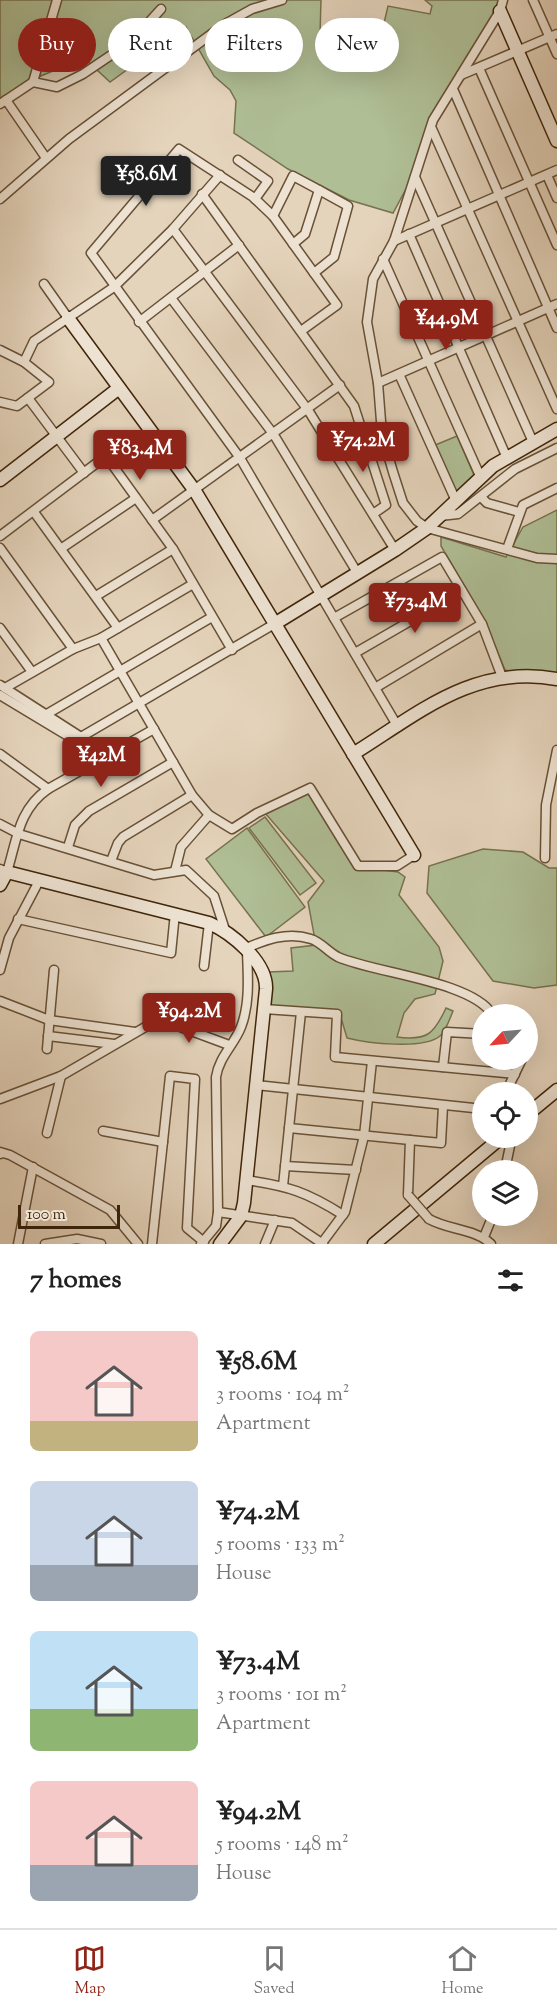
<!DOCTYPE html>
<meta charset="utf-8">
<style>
:root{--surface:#fff;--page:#f6f6f6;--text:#222;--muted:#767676;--line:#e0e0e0;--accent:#8f2418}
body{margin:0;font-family:"Sorts Mill Goudy",serif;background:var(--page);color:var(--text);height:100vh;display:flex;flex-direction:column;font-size:22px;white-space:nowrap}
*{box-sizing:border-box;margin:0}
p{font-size:20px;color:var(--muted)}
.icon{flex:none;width:33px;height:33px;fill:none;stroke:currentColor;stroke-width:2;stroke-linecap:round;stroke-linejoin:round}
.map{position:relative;height:1244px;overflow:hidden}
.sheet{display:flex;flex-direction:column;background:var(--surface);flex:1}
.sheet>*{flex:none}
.hud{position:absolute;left:18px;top:18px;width:522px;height:54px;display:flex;gap:12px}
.needle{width:39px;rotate:244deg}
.tools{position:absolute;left:472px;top:1004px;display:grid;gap:12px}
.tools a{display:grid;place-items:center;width:66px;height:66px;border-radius:50%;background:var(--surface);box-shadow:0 6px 24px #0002;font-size:30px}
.scale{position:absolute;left:18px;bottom:15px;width:102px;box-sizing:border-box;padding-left:6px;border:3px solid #3f2509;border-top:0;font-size:16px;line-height:21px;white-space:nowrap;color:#3f2509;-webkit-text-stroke:4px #eee3d3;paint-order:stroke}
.price{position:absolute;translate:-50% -51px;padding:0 14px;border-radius:6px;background:var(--accent);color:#fff;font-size:20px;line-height:39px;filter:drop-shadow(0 2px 3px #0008)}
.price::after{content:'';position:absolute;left:50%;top:36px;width:18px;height:14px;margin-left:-9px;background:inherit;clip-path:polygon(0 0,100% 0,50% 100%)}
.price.on{background:#222;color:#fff}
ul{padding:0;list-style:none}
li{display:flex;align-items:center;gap:18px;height:150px;padding:0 30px}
li span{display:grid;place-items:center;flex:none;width:168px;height:120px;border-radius:9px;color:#555}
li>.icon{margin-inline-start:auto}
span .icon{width:72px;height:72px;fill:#fffc;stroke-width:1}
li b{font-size:26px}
h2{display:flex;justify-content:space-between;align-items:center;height:72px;padding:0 30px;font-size:26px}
.chip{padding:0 21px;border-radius:27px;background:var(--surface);box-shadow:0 6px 24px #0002;font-size:21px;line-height:54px}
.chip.on{background:var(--accent);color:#fff}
.menu{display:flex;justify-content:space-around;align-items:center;height:84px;border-top:2px solid var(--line);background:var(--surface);font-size:16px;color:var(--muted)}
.menu a{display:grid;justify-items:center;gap:3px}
.menu .on{color:var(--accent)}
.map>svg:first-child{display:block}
.green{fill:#afbe95;stroke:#77724f;stroke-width:1.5}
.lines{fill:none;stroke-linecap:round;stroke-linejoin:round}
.street-casing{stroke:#685136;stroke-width:11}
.secondary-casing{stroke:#3f2509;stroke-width:15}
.street{stroke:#eee3d3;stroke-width:8}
.secondary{stroke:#eee3d3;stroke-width:12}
.street-bridge-casing{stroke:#685136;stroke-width:11;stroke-linecap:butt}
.street-bridge{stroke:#eee3d3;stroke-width:8}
</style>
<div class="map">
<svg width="557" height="1244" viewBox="0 0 557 1244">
<rect width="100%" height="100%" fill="#e5d4bc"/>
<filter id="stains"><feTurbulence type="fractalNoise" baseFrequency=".00333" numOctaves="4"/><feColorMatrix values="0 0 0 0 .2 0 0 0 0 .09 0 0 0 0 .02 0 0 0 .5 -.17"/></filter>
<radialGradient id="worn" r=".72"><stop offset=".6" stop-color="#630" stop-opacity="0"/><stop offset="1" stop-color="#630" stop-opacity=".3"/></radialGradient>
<g class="green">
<polygon points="0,0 321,0 320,35 377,53 388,6 430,14 432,6 425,0 499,0 495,12 430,119 413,176 393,213 349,200 288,169 234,133 236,101 230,90 214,76 186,27 110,82 84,58 24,83 0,100"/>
<polygon points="457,436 474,475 457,494 433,446"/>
<path d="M557,510v164c-13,-3 -45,-1 -52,-4l-20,-48 -44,-76v-9l65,20 17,-30z"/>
<path d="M304,794h6l43,72 45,6 7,5 -6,18 40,52 4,14 -8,33 -20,5 -11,14 -7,24c30,4 37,-3 49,-29l7,3c-3,7 -7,20 -13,25 -17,14 -73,7 -93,2l-8,-27 -66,-5 -2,-2 1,-22 -3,-10 24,-1 -2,-23 25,-3 -8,-43 16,-21 -59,-68z"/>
<polygon points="265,817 316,883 300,895 249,828"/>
<polygon points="247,828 305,907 266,937 206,859"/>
<polygon points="483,849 523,852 549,868 557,868 557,985 534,988 493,981 427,893 429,866"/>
</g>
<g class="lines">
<defs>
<g id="street">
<polyline points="503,0 500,11 433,120 394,241 373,279 367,322 378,383 382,434 393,472 403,503 417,521 427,528 537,558 557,559"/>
<polyline points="533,0 557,54"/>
<polyline points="479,68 557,245"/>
<polyline points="461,75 557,34"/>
<polyline points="33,82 57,0"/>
<polyline points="453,89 557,328"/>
<polyline points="6,100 46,158"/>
<polyline points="0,104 33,82 57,87 83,74 132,41 161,9"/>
<polyline points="432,129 557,409"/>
<polyline points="238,160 268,181 255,199"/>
<polyline points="547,175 557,198"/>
<polyline points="415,177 533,442"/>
<polyline points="202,194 354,406 386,505 373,514"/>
<polyline points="0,199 69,139 225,24 252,9 282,0"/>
<polyline points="273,216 293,176 319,190"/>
<polyline points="173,229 308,410 395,550"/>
<polyline points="409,234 507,458"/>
<polyline points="394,241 557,170"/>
<polyline points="293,244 305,234 319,190 348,206 334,257 314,273"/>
<polyline points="383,259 481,478"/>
<polyline points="44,284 68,318"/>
<polyline points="171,298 274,435 358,574"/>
<polyline points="139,322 239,245"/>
<polyline points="301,331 337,305 273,216 253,197 179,149 91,253 240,458 398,727"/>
<polyline points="0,350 24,362 49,382 17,406 0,402"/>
<polyline points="24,362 34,341 114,287 173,229 220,175"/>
<polyline points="399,374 456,501"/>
<polyline points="378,383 557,304"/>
<polyline points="28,398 84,473"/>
<polyline points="481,497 487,503 519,512"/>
<polyline points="34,512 118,628"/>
<polyline points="440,516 458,514 515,469 557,448"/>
<polyline points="152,520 340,385"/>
<polyline points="0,536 106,456 173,549 232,650"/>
<polyline points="0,548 73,649"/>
<polyline points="62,548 136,498"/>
<polyline points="507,549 523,505 557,488"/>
<polyline points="96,596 173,549"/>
<polyline points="334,618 442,557 482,624 502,677"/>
<polyline points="0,628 32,672"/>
<polyline points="101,638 192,795 209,815 232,829 257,813 310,788 358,866 397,866 414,855"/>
<polyline points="355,653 462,591"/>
<polyline points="0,685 81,737"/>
<polyline points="5,688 73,649 101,638 193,584"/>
<polyline points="375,688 482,624"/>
<polyline points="0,695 73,739 81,737 276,623"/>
<polyline points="47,714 212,617"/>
<polyline points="0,754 48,789"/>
<polyline points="0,824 19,834 154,875 186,870 214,896 225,930"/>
<polyline points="68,847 75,825 89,811 173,762"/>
<polyline points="545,858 546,805 557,750"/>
<polyline points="111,861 118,843 123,837 192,795"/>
<path d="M0,869l7,3c10,-32 11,-62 41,-83l106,-60"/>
<polyline points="175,871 181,847 209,815"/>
<polyline points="18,919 171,953 175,913"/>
<path d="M244,949c21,-9 43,-18 67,-10 10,3 17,13 27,18 36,16 133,24 154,57"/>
<polyline points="204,966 209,923"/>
<polyline points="0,970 9,938 39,881"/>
<polyline points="0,1001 49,1020 135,1032"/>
<polyline points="264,1009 337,1014 335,1057 515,1074"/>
<polyline points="48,1036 114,1044"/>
<polyline points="47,1049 54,970"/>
<polyline points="443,1067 447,1032 483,1034"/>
<polyline points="256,1085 483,1109"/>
<polyline points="506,1092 522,1059"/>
<polyline points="0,1099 61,1076 159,1019 229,1045"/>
<polyline points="289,1128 410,1140 408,1195"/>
<polyline points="103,1131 163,1142"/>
<polyline points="47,1133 61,1076"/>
<polyline points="410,1140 441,1143 443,1106"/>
<polyline points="0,1154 0,1152 10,1155 110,1210 138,1244"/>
<polyline points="285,1166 356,1170"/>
<polyline points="505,1170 511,1141 509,1137"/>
<path d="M246,1180c42,6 61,12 97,35"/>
<polyline points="283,1186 301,1012"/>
<polyline points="218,1212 292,1223 323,1244"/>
<path d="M429,1219c19,11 47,10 62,25"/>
<polyline points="484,1237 493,1215"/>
<polyline points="322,1243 345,1212 364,1136 372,1061"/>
<polyline points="18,1244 33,1167"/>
<polyline points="45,1244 77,1239 101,1244"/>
<polyline points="152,1244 170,1076 195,1079 187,1228 204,1242"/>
<path d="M201,1244l15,-18 2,-14 -2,-135c3,-20 18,-32 25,-50 9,-23 7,-50 6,-75"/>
<polyline points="265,1244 275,1220"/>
</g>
<g id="secondary">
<polyline points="500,11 557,141"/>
<polyline points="68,318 195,491 414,855"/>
<polyline points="0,480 119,388"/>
<polyline points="276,623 395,550 427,528 493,466 557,429"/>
<path d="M353,754c66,-41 121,-90 204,-75"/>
<path d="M0,885l7,-13 202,51c23,10 58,39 57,66l-22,214 -3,13 -21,28"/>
<polyline points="528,1114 557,1090"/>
<polyline points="374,1244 502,1137"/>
</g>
</defs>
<use href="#street" class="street-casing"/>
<use href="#secondary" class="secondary-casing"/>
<use href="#street" class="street"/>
<use href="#secondary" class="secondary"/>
<defs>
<polyline id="street-bridge" points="408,1195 429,1219"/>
</defs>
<use href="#street-bridge" class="street-bridge-casing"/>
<use href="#street-bridge" class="street-bridge"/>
</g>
<rect width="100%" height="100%" filter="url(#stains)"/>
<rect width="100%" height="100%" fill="url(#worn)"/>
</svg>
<div class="tools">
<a><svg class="needle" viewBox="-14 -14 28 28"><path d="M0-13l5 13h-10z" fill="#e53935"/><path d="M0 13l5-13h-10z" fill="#767676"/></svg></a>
<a><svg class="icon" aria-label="locate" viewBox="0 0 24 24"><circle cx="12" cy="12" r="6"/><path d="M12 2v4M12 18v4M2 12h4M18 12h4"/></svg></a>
<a><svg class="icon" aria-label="layers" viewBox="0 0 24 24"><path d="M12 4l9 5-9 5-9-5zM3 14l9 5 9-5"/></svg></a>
</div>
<div class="scale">100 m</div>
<b class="price on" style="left:146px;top:207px">¥58.6M</b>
<b class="price" style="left:446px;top:351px">¥44.9M</b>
<b class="price" style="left:363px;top:473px">¥74.2M</b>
<b class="price" style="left:140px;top:481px">¥83.4M</b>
<b class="price" style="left:415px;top:634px">¥73.4M</b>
<b class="price" style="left:101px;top:788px">¥42M</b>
<b class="price" style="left:189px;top:1044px">¥94.2M</b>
<div class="hud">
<a class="chip on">Buy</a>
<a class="chip">Rent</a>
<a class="chip">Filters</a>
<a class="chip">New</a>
</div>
</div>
<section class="sheet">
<h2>7 homes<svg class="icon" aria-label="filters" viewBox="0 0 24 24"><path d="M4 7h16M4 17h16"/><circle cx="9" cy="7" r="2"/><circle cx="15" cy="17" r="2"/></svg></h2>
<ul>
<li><span style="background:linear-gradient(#f6c9c9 75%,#c2b280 0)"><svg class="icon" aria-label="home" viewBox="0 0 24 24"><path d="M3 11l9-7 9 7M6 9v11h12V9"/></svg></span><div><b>¥58.6M</b><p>3 rooms · 104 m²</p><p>Apartment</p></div></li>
<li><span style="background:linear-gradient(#c9d6e8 70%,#9aa5b1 0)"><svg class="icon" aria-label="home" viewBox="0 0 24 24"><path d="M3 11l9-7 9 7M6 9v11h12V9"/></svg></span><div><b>¥74.2M</b><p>5 rooms · 133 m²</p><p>House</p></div></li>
<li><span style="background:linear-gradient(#bfe0f5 65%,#8fb573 0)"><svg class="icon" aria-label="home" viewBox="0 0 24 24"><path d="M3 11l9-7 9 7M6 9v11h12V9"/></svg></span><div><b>¥73.4M</b><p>3 rooms · 101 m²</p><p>Apartment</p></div></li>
<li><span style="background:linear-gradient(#f6c9c9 70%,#9aa5b1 0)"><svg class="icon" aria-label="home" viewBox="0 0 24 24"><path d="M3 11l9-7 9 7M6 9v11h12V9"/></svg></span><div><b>¥94.2M</b><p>5 rooms · 148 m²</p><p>House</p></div></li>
</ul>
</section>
<nav class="menu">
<a class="on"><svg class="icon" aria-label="map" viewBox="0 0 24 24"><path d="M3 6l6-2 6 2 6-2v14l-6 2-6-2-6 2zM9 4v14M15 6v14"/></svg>Map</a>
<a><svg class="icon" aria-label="saved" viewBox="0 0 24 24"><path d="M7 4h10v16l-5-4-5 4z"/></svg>Saved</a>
<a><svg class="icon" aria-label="home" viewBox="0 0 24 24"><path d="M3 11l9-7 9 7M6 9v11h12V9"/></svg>Home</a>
</nav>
